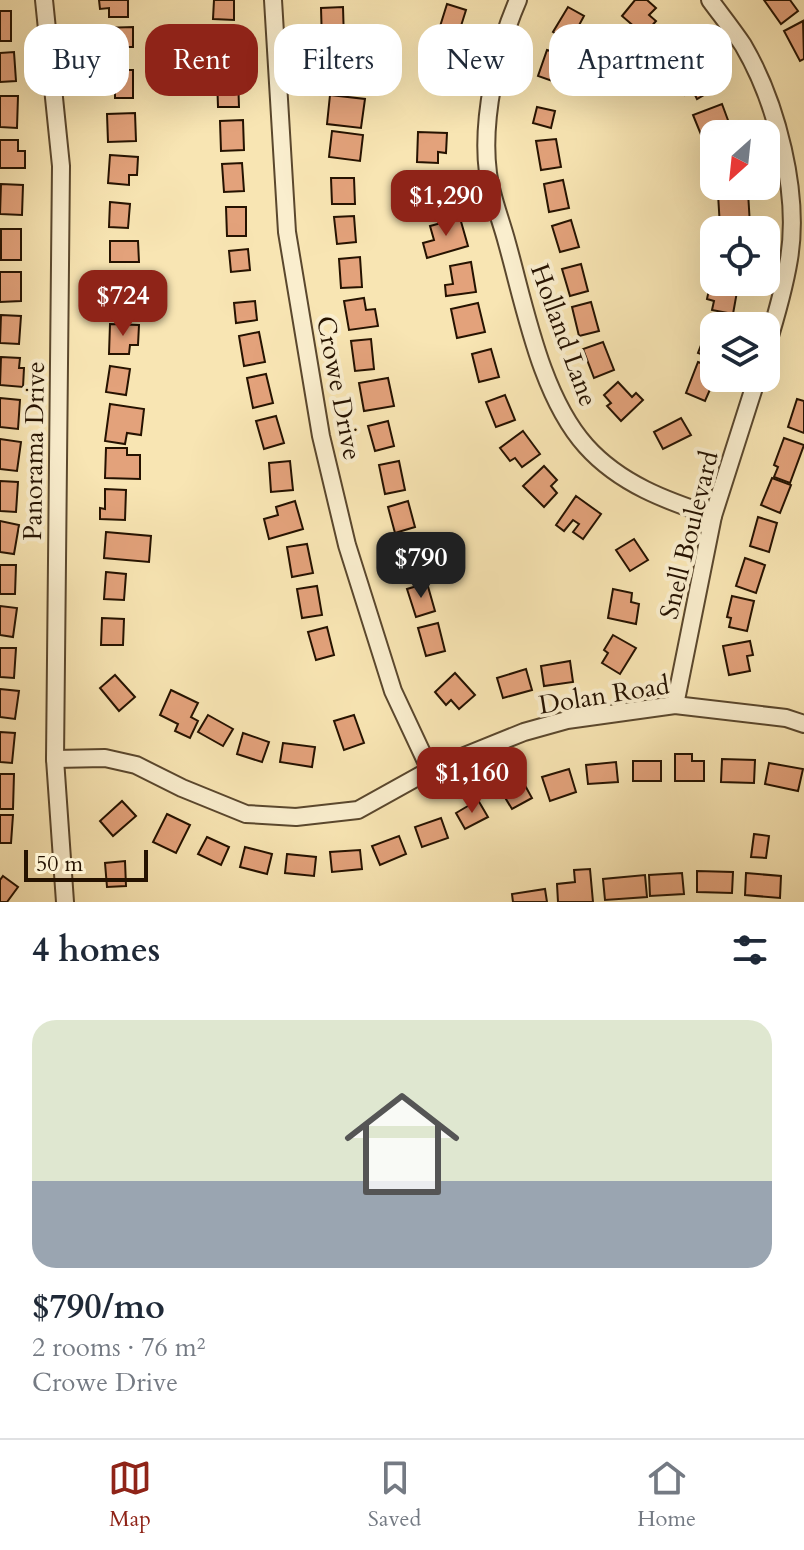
<!DOCTYPE html>
<meta charset="utf-8">
<style>
:root{--surface:#fff;--page:#f2f2f3;--text:#1f2937;--muted:#747a83;--line:#e0e1e3;--accent:#8f2418}
body{margin:0;font-family:Cardo,serif;background:var(--page);color:var(--text);height:100vh;display:flex;flex-direction:column;font-size:30px;white-space:nowrap}
*{box-sizing:border-box;margin:0}
p{font-size:26px;color:var(--muted)}
.icon{flex:none;width:44px;height:44px;fill:none;stroke:currentColor;stroke-width:2;stroke-linecap:round;stroke-linejoin:round}
.map{position:relative;height:902px;overflow:hidden}
.sheet{display:flex;flex-direction:column;background:var(--surface);flex:1}
.sheet>*{flex:none}
.top-card{position:absolute;left:24px;top:24px;width:756px;height:72px;display:flex;gap:16px}
.needle{width:52px;rotate:207deg}
.controls{position:absolute;left:700px;top:120px;display:grid;gap:16px}
.controls a{display:grid;place-items:center;width:80px;height:80px;border-radius:16px;background:var(--surface);box-shadow:0 8px 32px #0002;font-size:40px}
.scale{position:absolute;left:24px;bottom:20px;width:124px;box-sizing:border-box;padding-left:8px;border:4px solid #251200;border-top:0;font-size:22px;line-height:28px;white-space:nowrap;color:#251200;-webkit-text-stroke:6px #faeece;paint-order:stroke}
.price{position:absolute;translate:-50% -68px;padding:0 18px;border-radius:16px;background:var(--accent);color:#fff;font-size:26px;line-height:52px;filter:drop-shadow(0 2px 4px #0008)}
.price::after{content:'';position:absolute;left:50%;top:48px;width:24px;height:18px;margin-left:-12px;background:inherit;clip-path:polygon(0 0,100% 0,50% 100%)}
.price.active{background:#222;color:#fff}
ul{padding:0;list-style:none}
li{display:grid;align-content:center;gap:16px;height:424px;padding:0 32px}
li span{display:grid;place-items:center;height:248px;border-radius:24px;color:#555}
li>.icon{margin-inline-start:auto}
span .icon{width:144px;height:144px;fill:#fffc;stroke-width:1}
li b{font-size:34px}
h2{display:flex;justify-content:space-between;align-items:center;height:96px;padding:0 32px;font-size:34px}
.tag{padding:0 28px;border-radius:24px;background:var(--surface);box-shadow:0 8px 32px #0002;font-size:28px;line-height:72px}
.tag.active{background:var(--accent);color:#fff}
.tab-bar{display:flex;justify-content:space-around;align-items:center;height:112px;border-top:2px solid var(--line);background:var(--surface);font-size:22px;color:var(--muted)}
.tab-bar a{display:grid;justify-items:center;gap:4px}
.tab-bar .active{color:var(--accent)}
.map>svg:first-child{display:block}
.building{fill:#e3a27b;stroke:#251200;stroke-width:2}
.lines{fill:none;stroke-linecap:round;stroke-linejoin:round}
.street-casing{stroke:#5a472d;stroke-width:20}
.street{stroke:#faeece;stroke-width:16}
.labels{text-anchor:middle;dominant-baseline:central;stroke-width:8;stroke-linejoin:round;paint-order:stroke}
.street-label{font-size:26px;fill:#251200;stroke:#faeece}
</style>
<div class="map">
<svg width="804" height="902" viewBox="0 0 804 902">
<rect width="100%" height="100%" fill="#f8e5b3"/>
<filter id="stains"><feTurbulence type="fractalNoise" baseFrequency=".0025" numOctaves="4"/><feColorMatrix values="0 0 0 0 .2 0 0 0 0 .09 0 0 0 0 .02 0 0 0 .5 -.17"/></filter>
<radialGradient id="worn" r=".72"><stop offset=".6" stop-color="#630" stop-opacity="0"/><stop offset="1" stop-color="#630" stop-opacity=".3"/></radialGradient>
<g class="building">
<polygon points="99,0 128,0 128,17 109,17 109,8 100,9"/>
<polygon points="214,0 234,0 234,20 213,19"/>
<polygon points="635,0 647,0 656,8 649,15 656,21 644,35 622,16"/>
<polygon points="764,0 790,0 798,11 781,24"/>
<polygon points="447,4 466,10 456,42 437,36"/>
<polygon points="343,7 344,41 322,42 321,8"/>
<polygon points="568,7 584,16 570,42 553,32"/>
<rect x="0" y="11" width="11" height="30"/>
<polygon points="803,21 804,59 800,61 784,31"/>
<polygon points="133,27 133,47 124,47 123,58 101,58 101,28"/>
<polygon points="671,27 699,53 688,63 682,57 670,68 650,47"/>
<polygon points="216,34 236,35 235,65 215,64"/>
<polygon points="354,49 355,78 326,79 325,50"/>
<polygon points="547,50 567,56 558,83 538,76"/>
<polygon points="14,52 16,81 0,82 0,53"/>
<polygon points="431,55 452,57 449,90 427,87"/>
<polygon points="702,64 716,88 697,99 693,91 685,95 676,79"/>
<polygon points="105,70 133,70 133,98 115,98 115,91 105,91"/>
<polygon points="217,77 238,77 239,107 218,107"/>
<polygon points="330,95 365,99 361,128 327,124"/>
<polygon points="0,96 18,96 17,128 0,127"/>
<polygon points="722,104 732,131 714,134 714,138 704,142 693,115"/>
<polygon points="537,107 555,111 551,128 533,123"/>
<polygon points="135,113 136,141 108,142 107,114"/>
<polygon points="243,120 244,150 221,151 220,121"/>
<polygon points="332,131 363,135 360,161 329,157"/>
<polygon points="418,132 447,133 446,153 438,152 438,163 417,162"/>
<polygon points="556,139 561,167 541,170 536,141"/>
<polygon points="0,140 18,140 18,151 25,151 25,168 0,168"/>
<polygon points="709,152 714,152 714,182"/>
<polygon points="110,155 138,157 137,175 129,175 129,185 108,183"/>
<polygon points="242,163 244,191 224,192 222,164"/>
<polygon points="450,176 457,209 426,215 422,199 430,198 426,181"/>
<polygon points="331,178 354,178 355,204 332,204"/>
<polygon points="563,180 569,208 549,212 544,184"/>
<polygon points="1,184 23,185 22,215 0,214"/>
<polygon points="748,192 750,225 720,227 718,194"/>
<polygon points="110,202 130,204 128,228 109,227"/>
<polygon points="226,207 246,207 246,236 227,236"/>
<polygon points="354,216 356,242 337,244 334,217"/>
<polygon points="460,218 468,246 427,258 423,243 434,240 430,226"/>
<polygon points="571,220 579,247 560,252 552,226"/>
<rect x="1" y="229" width="20" height="31"/>
<polygon points="110,241 138,241 139,262 110,262"/>
<polygon points="248,249 250,270 231,272 229,251"/>
<polygon points="360,257 362,287 341,288 339,259"/>
<polygon points="471,262 476,292 446,296 445,285 453,284 450,266"/>
<polygon points="581,264 588,291 570,296 562,269"/>
<polygon points="0,272 21,272 21,301 0,302"/>
<polygon points="711,280 738,286 733,314 712,310 714,301 707,299"/>
<polygon points="108,287 144,289 143,320 128,319 129,313 107,311"/>
<polygon points="364,298 366,310 375,309 378,326 349,330 344,301"/>
<polygon points="255,301 257,320 236,323 234,303"/>
<polygon points="591,302 599,331 579,336 572,307"/>
<polygon points="478,303 485,332 457,338 451,309"/>
<polygon points="1,315 21,316 19,344 0,343"/>
<polygon points="710,322 720,326 714,326 714,359 698,353"/>
<polygon points="110,324 139,325 138,345 130,345 129,354 109,354"/>
<polygon points="259,332 265,362 244,366 239,336"/>
<polygon points="371,339 374,369 355,371 351,341"/>
<polygon points="603,342 614,370 594,378 583,349"/>
<polygon points="491,349 499,377 479,382 472,354"/>
<polygon points="1,357 20,358 19,368 24,368 23,387 0,385"/>
<polygon points="698,362 714,368 715,378 705,401 686,393"/>
<polygon points="110,366 130,369 126,395 106,392"/>
<polygon points="266,374 273,403 253,408 247,378"/>
<polygon points="388,378 394,406 364,411 359,383"/>
<polygon points="618,382 632,397 636,393 643,400 621,421 607,406 611,403 604,395"/>
<polygon points="505,395 515,420 496,427 486,402"/>
<polygon points="0,398 20,400 18,429 0,427"/>
<polygon points="797,399 804,401 804,433 788,427"/>
<polygon points="110,404 144,409 141,435 127,433 125,444 105,441"/>
<polygon points="276,416 284,443 264,449 256,421"/>
<polygon points="681,418 691,435 663,449 654,432"/>
<polygon points="388,421 394,446 375,451 368,426"/>
<polygon points="523,431 540,454 522,467 515,458 510,461 500,448"/>
<polygon points="784,438 804,445 790,483 774,477 778,467 774,465"/>
<polygon points="0,439 21,442 17,471 0,469"/>
<polygon points="106,448 127,448 127,455 140,455 140,479 105,478"/>
<polygon points="290,461 293,490 271,492 269,463"/>
<polygon points="399,461 405,490 385,494 379,465"/>
<polygon points="544,466 557,480 551,486 557,493 544,507 523,486"/>
<polygon points="772,478 791,485 780,513 761,505"/>
<polygon points="0,481 18,482 16,512 0,511"/>
<polygon points="105,489 126,490 125,520 100,519 100,508 105,509"/>
<polygon points="576,496 601,514 583,539 573,532 579,524 573,520 564,531 556,525"/>
<polygon points="295,501 303,529 269,539 264,519 278,515 276,507"/>
<polygon points="408,501 415,527 395,533 388,507"/>
<polygon points="758,517 777,523 769,552 750,546"/>
<polygon points="0,521 19,525 14,554 0,552"/>
<polygon points="106,532 151,536 149,562 104,558"/>
<polygon points="634,539 648,560 630,571 616,550"/>
<polygon points="419,543 424,572 404,575 399,546"/>
<polygon points="307,544 313,573 292,577 287,547"/>
<polygon points="745,558 765,565 756,593 736,586"/>
<polygon points="0,565 16,565 15,594 0,594"/>
<polygon points="106,572 126,574 124,600 104,599"/>
<polygon points="427,583 435,611 416,617 407,589"/>
<polygon points="317,586 322,615 302,618 297,589"/>
<polygon points="613,589 632,593 631,602 639,604 636,624 608,618"/>
<polygon points="732,596 754,601 747,631 729,627 731,618 727,617"/>
<polygon points="0,606 17,608 13,637 0,635"/>
<polygon points="102,618 124,619 123,645 101,645"/>
<polygon points="438,623 445,651 426,656 418,628"/>
<polygon points="327,627 334,655 316,660 308,632"/>
<polygon points="613,635 636,648 620,674 602,663 608,653 604,650"/>
<polygon points="750,641 753,655 747,656 750,671 729,675 723,646"/>
<polygon points="0,648 16,648 14,678 0,677"/>
<polygon points="570,661 573,682 544,686 541,666"/>
<polygon points="526,669 532,690 503,698 497,678"/>
<polygon points="455,673 475,695 459,709 451,700 446,705 435,692"/>
<polygon points="115,675 135,697 119,711 100,688"/>
<polygon points="0,689 19,691 15,719 0,717"/>
<polygon points="171,690 198,703 191,717 198,721 190,738 175,731 178,724 160,715"/>
<polygon points="208,715 233,729 223,746 198,732"/>
<polygon points="354,715 364,743 344,750 334,721"/>
<polygon points="0,732 15,733 12,763 0,762"/>
<polygon points="243,733 269,742 262,762 237,754"/>
<polygon points="283,743 315,747 312,767 280,762"/>
<polygon points="675,754 692,754 692,761 704,761 704,781 675,781"/>
<polygon points="722,759 755,760 754,783 721,782"/>
<rect x="633" y="761" width="28" height="20"/>
<polygon points="616,762 618,782 588,784 586,765"/>
<polygon points="769,763 803,769 798,791 765,784"/>
<polygon points="569,769 576,792 550,801 542,777"/>
<polygon points="0,774 14,774 13,809 0,809"/>
<polygon points="522,780 532,798 512,809 501,791"/>
<polygon points="478,800 488,817 465,829 456,813"/>
<polygon points="122,801 136,816 113,836 100,821"/>
<polygon points="167,814 190,825 176,853 153,842"/>
<polygon points="0,815 13,815 11,843 0,843"/>
<polygon points="441,818 448,838 422,847 415,827"/>
<polygon points="754,834 769,836 766,858 751,857"/>
<polygon points="399,836 406,854 380,865 372,846"/>
<polygon points="207,837 229,847 221,865 198,854"/>
<polygon points="245,847 272,854 267,874 240,867"/>
<polygon points="360,850 362,869 332,872 330,852"/>
<polygon points="287,854 316,857 314,876 285,873"/>
<polygon points="125,861 126,886 107,887 105,863"/>
<polygon points="590,869 593,902 558,902 557,884 575,882 574,870"/>
<polygon points="697,871 733,872 732,893 697,892"/>
<polygon points="682,873 684,894 650,896 649,875"/>
<polygon points="746,873 781,876 780,898 745,895"/>
<polygon points="645,875 647,897 605,900 603,879"/>
<polygon points="3,876 18,887 7,902 0,902 0,880"/>
<polygon points="545,889 547,902 513,902 512,894"/>
</g>
<g class="lines">
<defs>
<g id="street">
<polyline points="44,0 61,166 55,759 65,902"/>
<polyline points="273,0 287,232 321,436 347,545 393,691 430,770"/>
<path d="M518,0c-21,48 -37,120 -30,173 3,23 13,47 19,70 18,64 34,153 79,203 34,38 81,55 127,70"/>
<path d="M710,0c11,15 23,30 33,45 34,58 57,148 46,214 -5,31 -14,61 -23,90"/>
<polyline points="675,705 713,516 757,378"/>
<polyline points="55,759 105,758 136,765 182,788 246,814 296,817 358,810 430,770 524,732 567,720 675,705 786,718 804,724"/>
</g>
</defs>
<use href="#street" class="street-casing"/>
<use href="#street" class="street"/>
</g>
<g class="labels">
<g class="street-label">
<text transform="translate(564 335) rotate(70)">Holland Lane</text>
<text transform="translate(339 388) rotate(79)">Crowe Drive</text>
<text transform="translate(34 451) rotate(-89)">Panorama Drive</text>
<text transform="translate(689 535) rotate(-76)">Snell Boulevard</text>
<text transform="translate(604 695) rotate(-9)">Dolan Road</text>
</g>
</g>
<rect width="100%" height="100%" filter="url(#stains)"/>
<rect width="100%" height="100%" fill="url(#worn)"/>
</svg>
<div class="controls">
<a><svg class="needle" viewBox="-14 -14 28 28"><path d="M0-13l5 13h-10z" fill="#e53935"/><path d="M0 13l5-13h-10z" fill="#747a83"/></svg></a>
<a><svg class="icon" aria-label="locate" viewBox="0 0 24 24"><circle cx="12" cy="12" r="6"/><path d="M12 2v4M12 18v4M2 12h4M18 12h4"/></svg></a>
<a><svg class="icon" aria-label="layers" viewBox="0 0 24 24"><path d="M12 4l9 5-9 5-9-5zM3 14l9 5 9-5"/></svg></a>
</div>
<div class="scale">50 m</div>
<b class="price" style="left:446px;top:238px">$1,290</b>
<b class="price" style="left:123px;top:338px">$724</b>
<b class="price active" style="left:421px;top:600px">$790</b>
<b class="price" style="left:472px;top:815px">$1,160</b>
<div class="top-card">
<a class="tag">Buy</a>
<a class="tag active">Rent</a>
<a class="tag">Filters</a>
<a class="tag">New</a>
<a class="tag">Apartment</a>
</div>
</div>
<section class="sheet">
<h2>4 homes<svg class="icon" aria-label="filters" viewBox="0 0 24 24"><path d="M4 7h16M4 17h16"/><circle cx="9" cy="7" r="2"/><circle cx="15" cy="17" r="2"/></svg></h2>
<ul>
<li><span style="background:linear-gradient(#dfe7d0 65%,#9aa5b1 0)"><svg class="icon" aria-label="home" viewBox="0 0 24 24"><path d="M3 11l9-7 9 7M6 9v11h12V9"/></svg></span><div><b>$790/mo</b><p>2 rooms · 76 m²</p><p>Crowe Drive</p></div></li>
</ul>
</section>
<nav class="tab-bar">
<a class="active"><svg class="icon" aria-label="map" viewBox="0 0 24 24"><path d="M3 6l6-2 6 2 6-2v14l-6 2-6-2-6 2zM9 4v14M15 6v14"/></svg>Map</a>
<a><svg class="icon" aria-label="saved" viewBox="0 0 24 24"><path d="M7 4h10v16l-5-4-5 4z"/></svg>Saved</a>
<a><svg class="icon" aria-label="home" viewBox="0 0 24 24"><path d="M3 11l9-7 9 7M6 9v11h12V9"/></svg>Home</a>
</nav>
